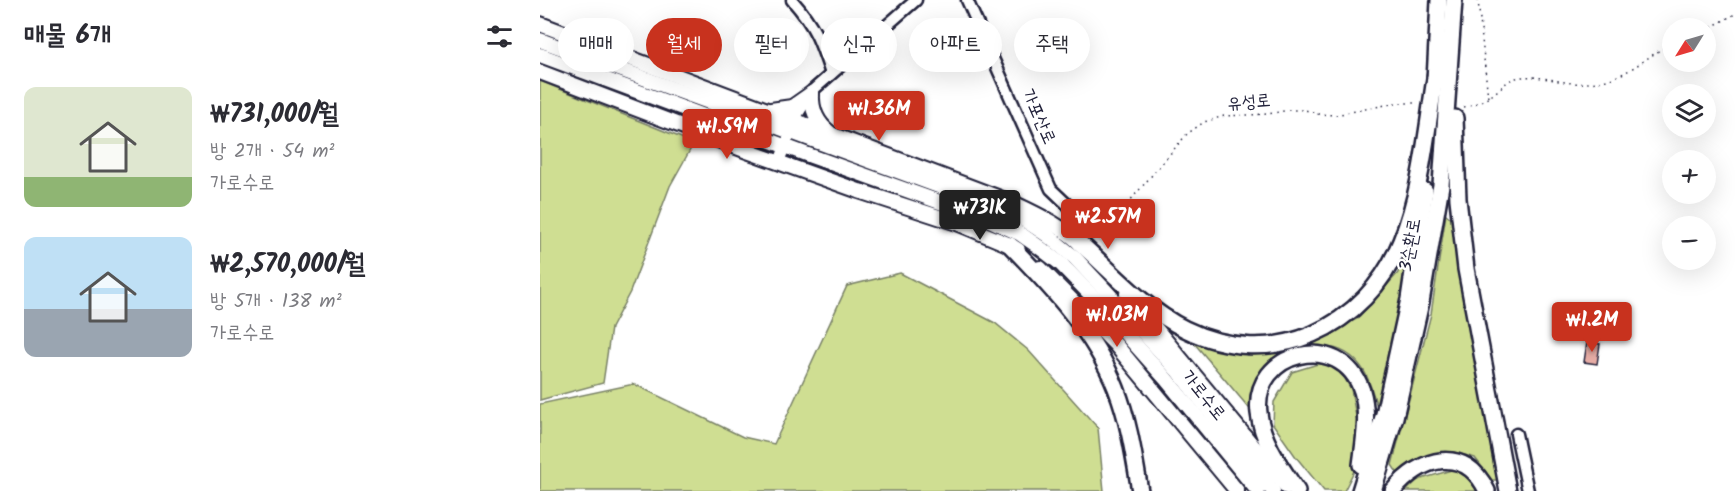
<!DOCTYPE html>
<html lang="ko">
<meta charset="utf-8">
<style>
:root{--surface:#fff;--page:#f2f2f3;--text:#2b2b33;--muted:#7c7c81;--accent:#c8321e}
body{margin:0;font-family:Kalam,"Poor Story",sans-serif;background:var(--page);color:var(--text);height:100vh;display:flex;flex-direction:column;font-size:22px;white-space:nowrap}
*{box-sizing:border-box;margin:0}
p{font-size:20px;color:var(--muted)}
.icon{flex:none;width:33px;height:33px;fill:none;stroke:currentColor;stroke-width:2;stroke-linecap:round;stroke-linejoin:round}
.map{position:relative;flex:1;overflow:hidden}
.sheet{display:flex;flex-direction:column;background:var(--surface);width:540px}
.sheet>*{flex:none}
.hud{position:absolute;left:18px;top:18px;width:570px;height:54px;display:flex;gap:12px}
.needle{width:39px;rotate:233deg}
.buttons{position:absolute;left:1122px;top:18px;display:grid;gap:12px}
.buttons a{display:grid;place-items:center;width:54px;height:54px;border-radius:50%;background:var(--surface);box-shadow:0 6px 24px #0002;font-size:30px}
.price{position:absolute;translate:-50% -51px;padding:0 14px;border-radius:6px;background:var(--accent);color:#fff;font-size:20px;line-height:39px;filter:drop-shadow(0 2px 3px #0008)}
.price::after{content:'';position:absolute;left:50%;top:36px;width:18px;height:14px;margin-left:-9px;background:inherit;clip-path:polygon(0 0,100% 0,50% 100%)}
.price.current{background:#222;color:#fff}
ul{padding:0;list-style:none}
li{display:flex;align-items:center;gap:18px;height:150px;padding:0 24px}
li span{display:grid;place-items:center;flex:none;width:168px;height:120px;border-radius:12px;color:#555}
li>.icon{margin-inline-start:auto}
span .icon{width:72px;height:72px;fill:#fffc;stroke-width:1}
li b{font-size:26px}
h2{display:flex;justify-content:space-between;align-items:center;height:72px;padding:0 24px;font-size:26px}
.pill{padding:0 21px;border-radius:27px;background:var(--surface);box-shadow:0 6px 24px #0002;font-size:21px;line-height:54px}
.pill.current{background:var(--accent);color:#fff}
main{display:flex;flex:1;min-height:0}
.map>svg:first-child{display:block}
.green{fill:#cfde92;stroke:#788066;stroke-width:1.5}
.building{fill:#e6aca5;stroke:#22223b;stroke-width:1.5}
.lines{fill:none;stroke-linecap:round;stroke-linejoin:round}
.minor-casing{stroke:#22223b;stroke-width:15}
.major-casing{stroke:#22223b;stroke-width:18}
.highway-casing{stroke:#22223b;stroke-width:20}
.path{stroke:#22223b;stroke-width:1.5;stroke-dasharray:1.5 4.5;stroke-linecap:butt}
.minor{stroke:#fff;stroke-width:10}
.major{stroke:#fff;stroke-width:14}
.highway{stroke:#fff;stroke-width:15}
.labels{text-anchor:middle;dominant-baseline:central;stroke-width:4.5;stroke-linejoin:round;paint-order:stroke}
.street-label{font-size:18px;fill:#22223b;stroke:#fff}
</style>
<main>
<section class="sheet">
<h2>매물 6개<svg class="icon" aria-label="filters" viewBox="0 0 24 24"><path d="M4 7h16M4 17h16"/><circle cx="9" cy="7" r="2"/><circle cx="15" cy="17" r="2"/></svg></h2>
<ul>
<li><span style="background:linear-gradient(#dfe7d0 75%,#8fb573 0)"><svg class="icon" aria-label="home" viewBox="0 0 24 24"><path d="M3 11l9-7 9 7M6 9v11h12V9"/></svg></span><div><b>₩731,000/월</b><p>방 2개 · 54 m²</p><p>가로수로</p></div></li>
<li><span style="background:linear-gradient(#bfe0f5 60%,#9aa5b1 0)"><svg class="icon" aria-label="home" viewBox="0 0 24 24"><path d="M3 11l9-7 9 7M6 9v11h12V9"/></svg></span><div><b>₩2,570,000/월</b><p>방 5개 · 138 m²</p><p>가로수로</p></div></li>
</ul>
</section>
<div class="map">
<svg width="1195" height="491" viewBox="0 0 1195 491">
<rect width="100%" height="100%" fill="#fff"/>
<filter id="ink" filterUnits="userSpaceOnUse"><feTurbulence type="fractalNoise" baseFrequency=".0167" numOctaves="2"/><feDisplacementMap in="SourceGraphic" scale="12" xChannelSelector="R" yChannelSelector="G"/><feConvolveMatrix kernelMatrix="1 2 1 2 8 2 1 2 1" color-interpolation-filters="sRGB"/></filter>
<g filter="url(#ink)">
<g class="green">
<polygon points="0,81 154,143 130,186 90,292 71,328 63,383 0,400"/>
<polygon points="906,214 914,221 960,480 952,480 935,458 914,452 874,461 858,474 852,465 891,314"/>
<path d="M863,250l6,6 -6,45 -26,105c-4,-11 -7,-25 -13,-35 -24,-37 -58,-24 -91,-8l-18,46 -6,-1 -55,-65 54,12 29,-3 28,-9 52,-24 41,-46z"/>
<polygon points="360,273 455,323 488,350 558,428 564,491 0,491 0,404 94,384 203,437 234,444 307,286"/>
<polygon points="784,362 801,372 811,389 818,427 814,471 804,491 784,491 756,457 733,424 734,402 752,372"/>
<polygon points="918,468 936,486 939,491 866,491 878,480"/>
</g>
<polygon class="building" points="1047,342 1060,344 1057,364 1044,362"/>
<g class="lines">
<defs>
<g id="minor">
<path d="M252,0c23,26 28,41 39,74"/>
<polyline points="427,0 511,189 532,209"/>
<polyline points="239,162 256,117 273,90 376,0"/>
<polyline points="976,434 988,491"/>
</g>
<g id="major">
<path d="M0,24l473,179c26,12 55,26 75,48"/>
<polyline points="0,40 371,176 458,208 486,221 507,235 534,257 565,290 637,370 733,491"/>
<polyline points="0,55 271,156 450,220 479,233 499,247 521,264 554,298 626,379 718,491"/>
<polyline points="0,72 207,151 319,191 417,223 470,245 478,250"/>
<path d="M272,93c-1,16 5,30 18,40"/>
<polyline points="231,110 252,107 272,93"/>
<polyline points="500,268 575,344 697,491"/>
<polyline points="587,294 747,487"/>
</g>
<g id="highway">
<polyline points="895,81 899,0"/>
<polyline points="915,118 918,199 926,269 968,491"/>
<path d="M540,243c33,30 65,66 105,86 87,43 181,0 216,-88 21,-51 26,-114 35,-169"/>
<path d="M470,245c41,42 84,87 106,143 13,33 18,68 24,103"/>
<path d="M757,491c-16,-24 -35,-49 -38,-78 -8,-62 82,-84 103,-22 7,23 2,50 -1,74"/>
<polyline points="820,491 844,414 869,299 885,191"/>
<polyline points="833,491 855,417 881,302 901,185 914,0"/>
<path d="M853,491c27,-34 72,-47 94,0"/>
</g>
</defs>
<use href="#minor" class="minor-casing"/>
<use href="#major" class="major-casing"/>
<use href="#highway" class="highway-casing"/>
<g class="path">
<polyline points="938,0 948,98"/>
<polyline points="1166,30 1195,14"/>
<path d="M924,107c13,-3 24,-8 33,-16 7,-6 11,-11 19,-13 17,-4 38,3 56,5 48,3 62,-19 100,-40"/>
<polyline points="539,215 560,236 647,134 664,122 684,116 728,114 749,110 765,110 778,114 795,115 856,103 876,103"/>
</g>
<use href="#minor" class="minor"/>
<use href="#major" class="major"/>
<use href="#highway" class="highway"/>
</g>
</g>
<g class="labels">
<g class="street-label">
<text transform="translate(709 103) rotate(-5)">유성로</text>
<text transform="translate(498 117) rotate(66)">가포산로</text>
<text transform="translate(871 245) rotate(-80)">3순환로</text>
<text transform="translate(663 396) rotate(51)">가로수로</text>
</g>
</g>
</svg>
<div class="buttons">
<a><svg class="needle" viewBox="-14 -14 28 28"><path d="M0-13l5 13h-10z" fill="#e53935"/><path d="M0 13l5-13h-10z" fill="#7c7c81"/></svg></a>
<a><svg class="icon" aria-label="layers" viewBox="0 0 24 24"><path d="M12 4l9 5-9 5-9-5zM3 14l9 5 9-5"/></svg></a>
<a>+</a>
<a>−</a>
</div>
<b class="price" style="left:339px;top:142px">₩1.36M</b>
<b class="price" style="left:187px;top:160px">₩1.59M</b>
<b class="price current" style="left:440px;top:241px">₩731K</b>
<b class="price" style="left:568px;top:250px">₩2.57M</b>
<b class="price" style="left:577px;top:348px">₩1.03M</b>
<b class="price" style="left:1052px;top:353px">₩1.2M</b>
<div class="hud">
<a class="pill">매매</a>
<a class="pill current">월세</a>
<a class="pill">필터</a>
<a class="pill">신규</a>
<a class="pill">아파트</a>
<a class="pill">주택</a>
</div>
</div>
</main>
